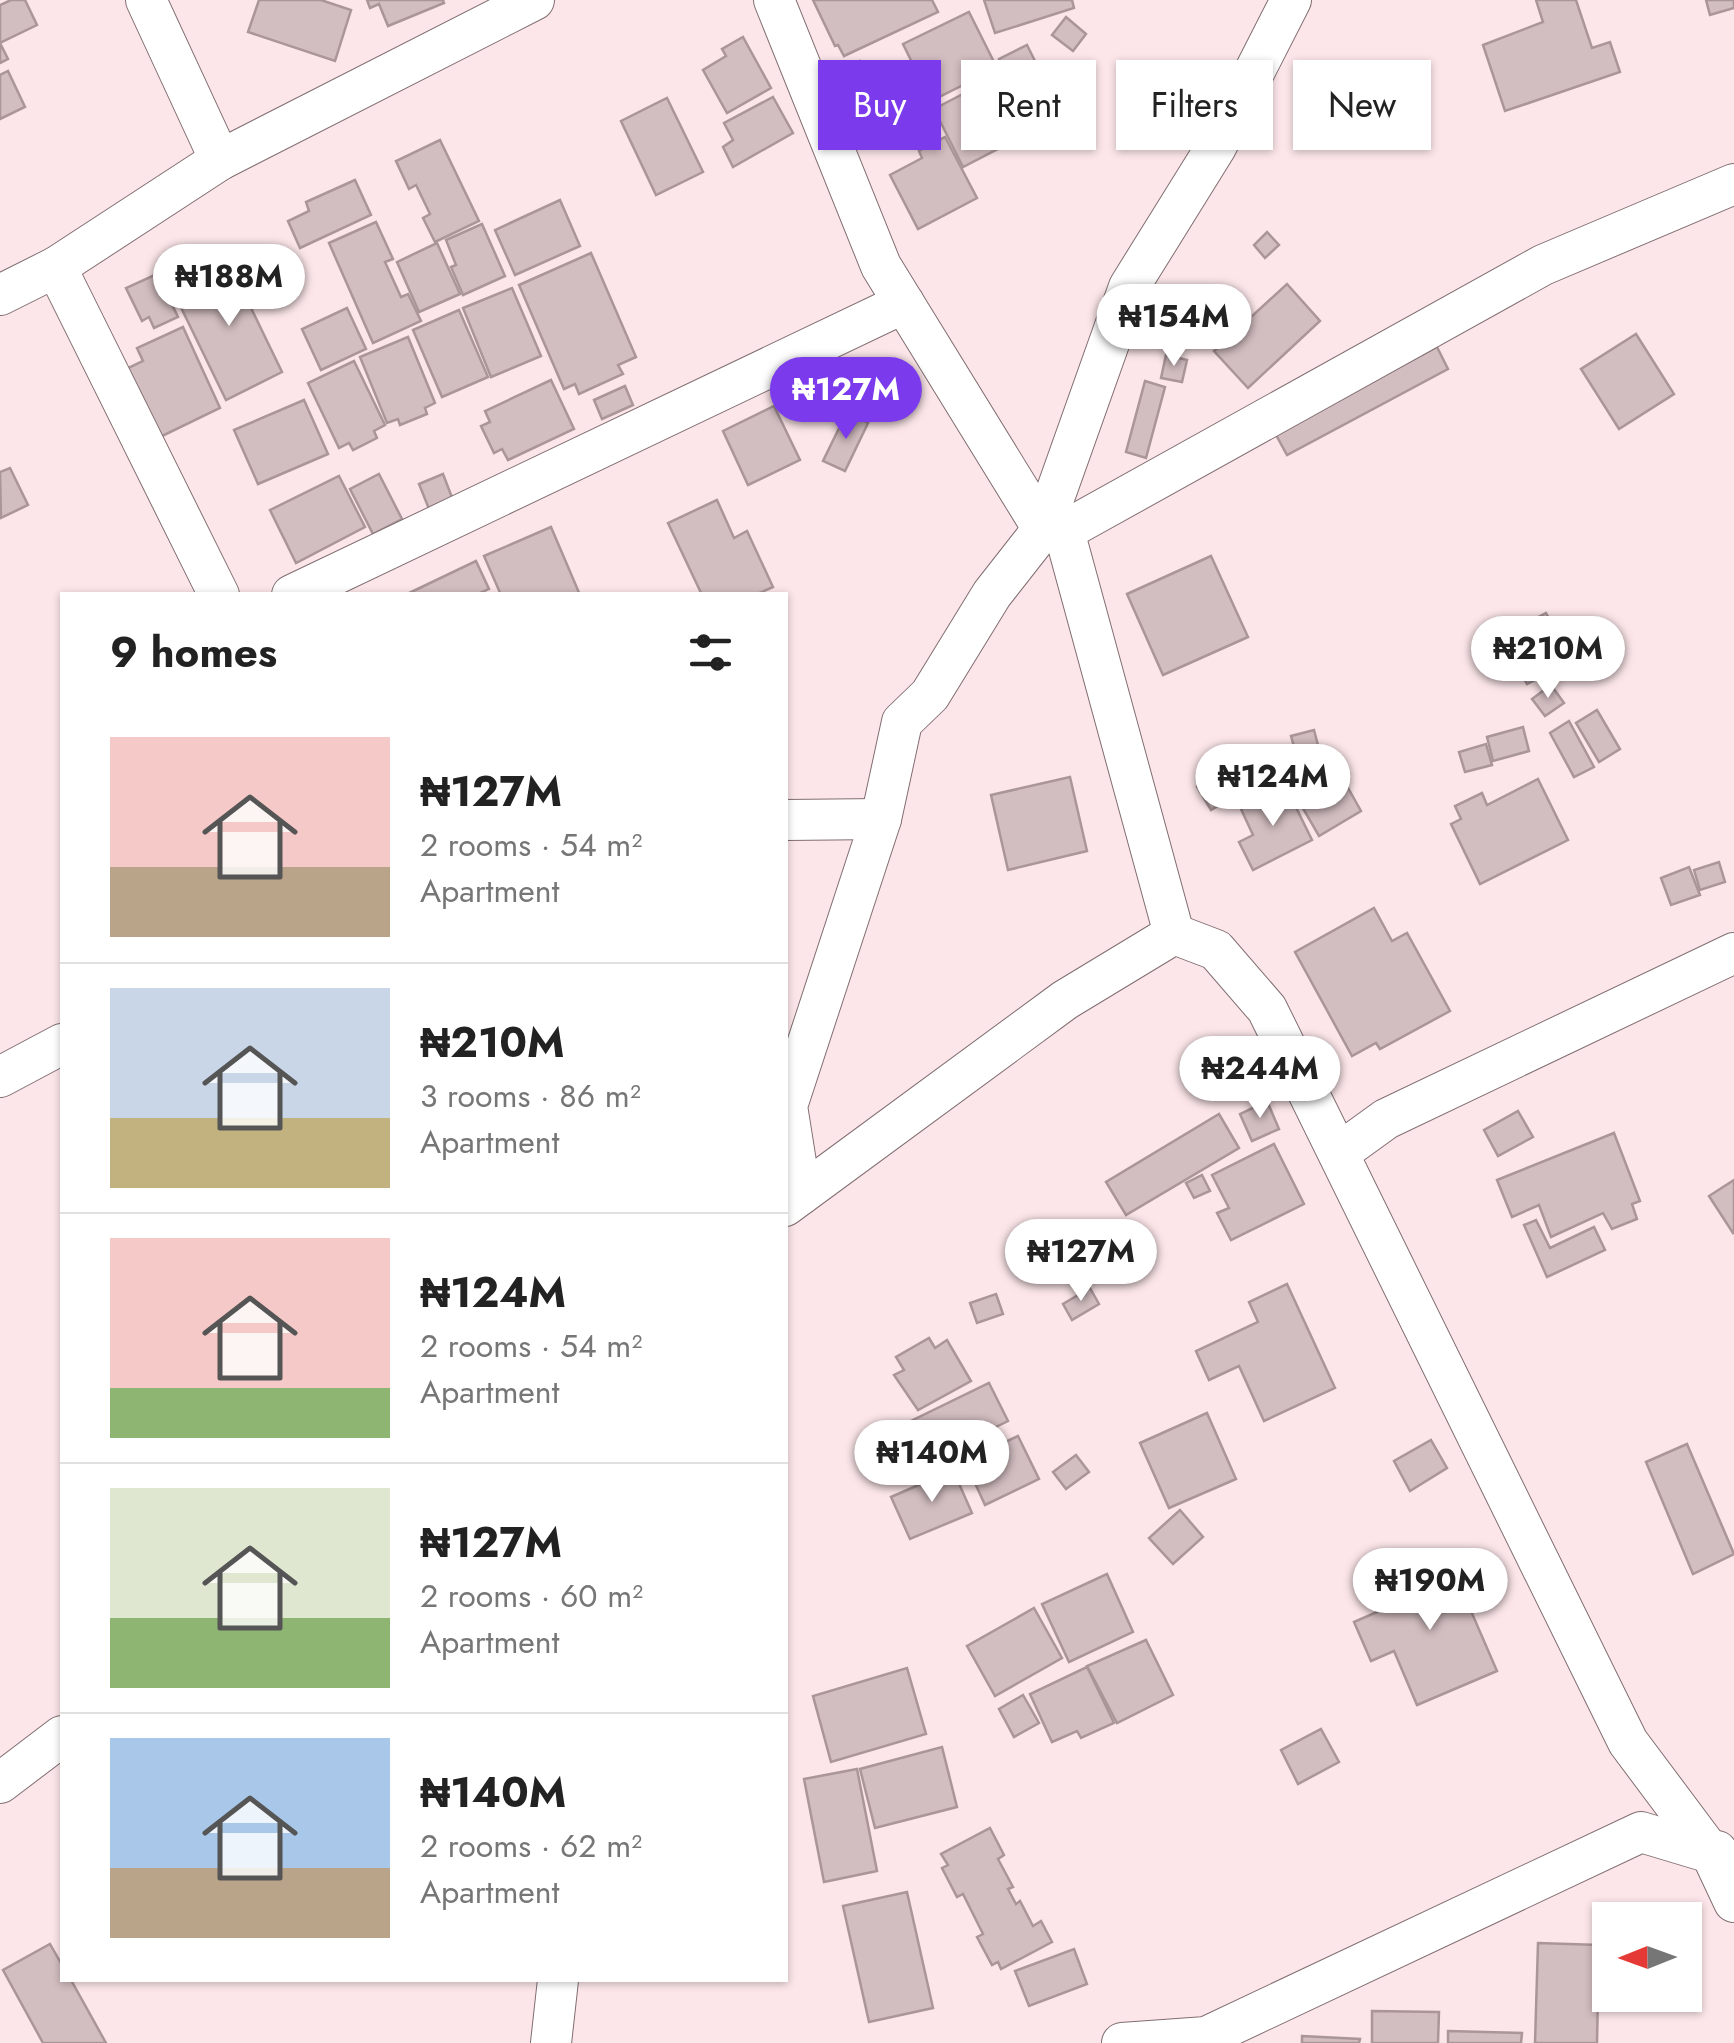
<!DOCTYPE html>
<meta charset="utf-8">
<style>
:root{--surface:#fff;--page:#f6f6f6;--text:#222;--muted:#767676;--line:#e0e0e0;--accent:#7c3aed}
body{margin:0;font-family:Jost,sans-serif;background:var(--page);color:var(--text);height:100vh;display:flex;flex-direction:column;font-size:38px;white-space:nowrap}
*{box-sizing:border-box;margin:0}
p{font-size:32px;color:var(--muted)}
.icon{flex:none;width:55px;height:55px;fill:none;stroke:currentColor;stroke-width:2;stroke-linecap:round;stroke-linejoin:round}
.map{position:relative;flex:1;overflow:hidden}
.side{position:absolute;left:60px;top:592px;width:728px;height:1390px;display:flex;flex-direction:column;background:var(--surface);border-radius:0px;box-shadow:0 2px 8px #0004}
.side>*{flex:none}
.guide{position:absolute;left:818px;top:60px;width:765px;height:90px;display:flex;gap:20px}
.needle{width:65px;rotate:269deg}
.tools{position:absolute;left:1592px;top:1902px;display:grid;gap:20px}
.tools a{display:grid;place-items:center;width:110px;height:110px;border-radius:0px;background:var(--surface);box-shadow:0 2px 8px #0004;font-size:50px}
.price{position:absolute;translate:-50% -85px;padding:0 22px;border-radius:35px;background:#fff;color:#222;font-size:32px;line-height:65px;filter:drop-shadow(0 2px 5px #0008)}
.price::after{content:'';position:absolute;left:50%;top:60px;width:30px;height:22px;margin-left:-15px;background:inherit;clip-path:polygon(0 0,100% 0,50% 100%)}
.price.selected{background:var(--accent);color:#fff}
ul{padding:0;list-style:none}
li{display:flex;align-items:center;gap:30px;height:250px;padding:0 50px}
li+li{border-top:2px solid var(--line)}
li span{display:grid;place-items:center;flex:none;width:280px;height:200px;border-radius:0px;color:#555}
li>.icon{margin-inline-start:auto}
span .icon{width:120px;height:120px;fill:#fffc;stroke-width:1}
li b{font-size:42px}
h2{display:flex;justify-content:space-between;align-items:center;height:120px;padding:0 50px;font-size:42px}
.tag{padding:0 35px;border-radius:0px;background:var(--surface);box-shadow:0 2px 8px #0004;font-size:35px;line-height:90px}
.tag.selected{background:var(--accent);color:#fff}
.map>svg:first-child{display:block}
.building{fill:#d2bdc0;stroke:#aa9699;stroke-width:2.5}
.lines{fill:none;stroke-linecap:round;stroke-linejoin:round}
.street-casing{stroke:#816e71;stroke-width:42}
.street{stroke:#fff;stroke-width:40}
</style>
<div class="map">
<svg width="1734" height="2043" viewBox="0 0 1734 2043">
<rect width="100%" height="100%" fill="#fce6e9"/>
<g class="building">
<polygon points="11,0 25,0 37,25 0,43 8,59 0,63 0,5"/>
<polygon points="259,0 321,0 351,10 335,61 248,32"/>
<polygon points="367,0 443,0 444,3 388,26 379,4 370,8"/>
<polygon points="813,0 932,0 938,12 844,56 838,45 835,46"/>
<polygon points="984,0 1072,0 1074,8 995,33"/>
<polygon points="1536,0 1576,0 1592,48 1610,42 1620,72 1505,111 1483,45 1543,22"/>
<polygon points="1706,0 1734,0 1734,8 1710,15"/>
<polygon points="969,12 997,68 931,101 903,44"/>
<polygon points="1066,17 1086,34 1073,51 1052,35"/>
<polygon points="743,37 771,88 727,113 703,70 726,56 722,49"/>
<polygon points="1027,45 1049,89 1021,104 999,59"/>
<polygon points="860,61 879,98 854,111 835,74"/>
<polygon points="8,71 25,107 0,119 0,75"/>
<polygon points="990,80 1019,138 963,167 934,109"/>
<polygon points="773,97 793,133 733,167 723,147 733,140 724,123"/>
<polygon points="667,98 703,172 656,195 621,121"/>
<polygon points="945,137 977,198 918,229 890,175 922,158 919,151"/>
<polygon points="440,140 479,221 435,242 423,218 430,214 416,185 409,189 396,161"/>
<polygon points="355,180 371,215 300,248 288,221 309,211 306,202"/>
<polygon points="560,200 580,246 515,275 495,230"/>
<polygon points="376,222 393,259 385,262 401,297 408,294 421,321 373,343 329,243"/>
<polygon points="482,224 505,276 463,295 451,267 456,265 446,240"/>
<polygon points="1267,232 1279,245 1265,258 1254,245"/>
<polygon points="437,243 460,294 419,312 397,262"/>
<polygon points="591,253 636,357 618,365 623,374 579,394 575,384 564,389 519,285"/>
<polygon points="192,254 202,276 179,286 169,264"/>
<polygon points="242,260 263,303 251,308 282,372 226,400 174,293"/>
<polygon points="157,274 178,317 154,328 149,317 142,321 126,288"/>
<polygon points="1287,284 1320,321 1248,388 1214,351"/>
<polygon points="512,288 541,356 491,377 463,308"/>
<polygon points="347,308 366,349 321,370 302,329"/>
<polygon points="459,310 488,377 442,397 413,330"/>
<polygon points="183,327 220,408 158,438 126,369 143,361 137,348"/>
<polygon points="1636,334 1674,394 1619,429 1581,369"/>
<polygon points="408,337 435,403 425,408 427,414 400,425 398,419 387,423 360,357"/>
<polygon points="1437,347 1448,369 1287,455 1275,433"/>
<polygon points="1166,355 1187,360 1182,382 1161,378"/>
<polygon points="354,361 385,425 374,431 377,438 353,450 349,443 339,448 308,383"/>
<polygon points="551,380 574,429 508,460 502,449 494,453 481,426 490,422 485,411"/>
<polygon points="1145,381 1165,387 1146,458 1126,452"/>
<polygon points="625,386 633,405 602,419 594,400"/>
<polygon points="304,400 328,454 258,484 234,430"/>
<polygon points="774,406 800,460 748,485 723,431"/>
<polygon points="847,412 868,423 845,471 823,461"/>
<polygon points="10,468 28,505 1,518 0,472"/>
<polygon points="379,474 402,519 373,534 350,489"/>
<polygon points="443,474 453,500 429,509 419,484"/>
<polygon points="339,476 365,527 296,563 270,510"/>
<polygon points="717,500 734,538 747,531 773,587 755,595 702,595 668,523"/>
<polygon points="551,527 580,595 501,595 484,556"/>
<polygon points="1211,556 1248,637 1163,675 1127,594"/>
<polygon points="476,561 489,589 476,595 405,595"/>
<polygon points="1546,613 1568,654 1545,666 1524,625"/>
<polygon points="1521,633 1544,675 1527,684 1504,643"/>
<polygon points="1551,685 1564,703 1545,716 1532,699"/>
<polygon points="1597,710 1620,749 1599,762 1576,723"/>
<polygon points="1569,721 1594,767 1574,777 1550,733"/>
<polygon points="1523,727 1529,751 1493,761 1487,737"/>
<polygon points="1314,730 1319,749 1296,754 1291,736"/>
<polygon points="1486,744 1492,765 1465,772 1459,752"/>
<polygon points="1329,754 1361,811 1319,836 1286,779"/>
<polygon points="1277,757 1284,782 1254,790 1247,764"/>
<polygon points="1232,765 1246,789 1211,810 1197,787"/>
<polygon points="1070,777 1087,851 1008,870 991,795"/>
<polygon points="1538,779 1568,840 1480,884 1451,824 1461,819 1455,806 1482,793 1487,805"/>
<polygon points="1286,787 1312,840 1253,870 1239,842 1253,835 1241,809"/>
<polygon points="1719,862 1725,882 1700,890 1694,870"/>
<polygon points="1689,867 1700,895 1671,905 1661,878"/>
<polygon points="1374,908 1392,941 1407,933 1450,1011 1380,1049 1376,1043 1352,1056 1295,952"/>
<polygon points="1267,1101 1279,1129 1252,1141 1240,1114"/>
<polygon points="1518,1111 1533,1137 1498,1156 1484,1130"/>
<polygon points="1219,1114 1239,1148 1126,1215 1106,1182"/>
<polygon points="1614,1133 1640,1201 1632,1204 1637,1219 1612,1229 1603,1213 1551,1237 1539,1205 1512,1217 1497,1180"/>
<polygon points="1274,1144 1304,1204 1231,1240 1217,1213 1229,1208 1212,1175"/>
<polygon points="1202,1175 1210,1191 1194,1198 1186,1183"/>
<polygon points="1734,1180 1734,1232 1733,1233 1709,1196"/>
<polygon points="1536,1220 1550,1248 1594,1227 1605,1250 1547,1277 1524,1225"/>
<polygon points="1094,1242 1111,1267 1089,1282 1072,1257"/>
<polygon points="1287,1284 1335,1388 1264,1421 1239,1366 1209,1380 1196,1351 1258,1322 1249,1302"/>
<polygon points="1090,1288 1099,1304 1072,1320 1063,1304"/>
<polygon points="996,1294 1003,1314 977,1323 970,1303"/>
<polygon points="929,1338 935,1348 947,1340 971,1381 918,1410 894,1375 904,1370 896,1357"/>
<polygon points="989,1383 1008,1421 897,1476 878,1437"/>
<polygon points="1207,1413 1236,1479 1169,1508 1140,1443"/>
<polygon points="1018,1436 1039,1479 985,1505 965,1461"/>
<polygon points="1431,1440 1447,1468 1410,1491 1394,1461"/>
<polygon points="1687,1444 1734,1554 1693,1574 1646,1462"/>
<polygon points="1076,1455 1089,1472 1066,1489 1053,1472"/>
<polygon points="953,1470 972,1513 910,1539 891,1497"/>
<polygon points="1180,1510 1203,1537 1173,1564 1149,1538"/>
<polygon points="1445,1551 1497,1671 1417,1705 1394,1651 1371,1661 1354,1622 1416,1595 1405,1569"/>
<polygon points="1107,1574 1133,1632 1069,1662 1042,1604"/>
<polygon points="1034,1608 1062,1658 995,1696 967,1646"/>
<polygon points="1146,1640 1173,1695 1117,1723 1087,1666"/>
<polygon points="1087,1667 1114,1723 1081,1738 1077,1731 1052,1742 1030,1694"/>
<polygon points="907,1668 926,1734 831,1762 813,1696"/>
<polygon points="1023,1695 1039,1723 1014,1737 999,1709"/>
<polygon points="1321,1729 1339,1762 1298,1784 1281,1750"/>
<polygon points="942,1747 957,1807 875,1828 860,1769"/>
<polygon points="857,1769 877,1871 824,1882 804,1779"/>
<polygon points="990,1828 1004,1855 998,1859 1013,1887 1008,1889 1016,1904 1020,1901 1033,1926 1041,1921 1052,1942 1001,1969 998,1962 992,1965 977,1937 983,1934 963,1894 957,1897 942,1868 948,1865 941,1854"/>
<polygon points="907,1892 933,2008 869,2022 843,1906"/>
<polygon points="1538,1943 1599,1945 1597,2043 1535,2043"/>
<polygon points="50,1944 62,1965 62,1980 71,1980 106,2043 43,2043 3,1970"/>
<polygon points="1074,1949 1087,1984 1029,2006 1015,1971"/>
<polygon points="1372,2011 1439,2012 1438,2043 1372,2043"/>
<polygon points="1448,2031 1522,2033 1521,2043 1448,2043"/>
<polygon points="1302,2036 1360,2039 1359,2043 1302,2043"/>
</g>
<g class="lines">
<defs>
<g id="street">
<polyline points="146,0 220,160"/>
<polyline points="774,0 881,266 1043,529 1064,531 1543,265 1734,184"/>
<polyline points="56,267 219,595"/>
<polyline points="0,295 56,267 220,160 534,0"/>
<polyline points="1064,531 1174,934"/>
<polyline points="292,595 904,303"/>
<polyline points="785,820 881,819"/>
<polyline points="0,1077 62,1044"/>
<polyline points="1339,1153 1386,1119 1734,953"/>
<polyline points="801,1194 787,1106 881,819 902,722 930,695 992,594 1043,529 1129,287 1216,147 1291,0"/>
<polyline points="785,1206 1065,1000 1174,934 1216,950 1267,1009 1628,1742 1711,1853 1734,1902"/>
<polyline points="0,1783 62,1736"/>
<polyline points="551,2043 558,1980"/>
<polyline points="1122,2043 1206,2037 1641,1832 1711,1853 1717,1851"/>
</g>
</defs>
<use href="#street" class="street-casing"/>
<use href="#street" class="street"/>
</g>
</svg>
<div class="tools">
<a><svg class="needle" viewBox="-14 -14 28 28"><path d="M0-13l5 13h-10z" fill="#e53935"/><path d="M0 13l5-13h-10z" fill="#767676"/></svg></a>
</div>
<b class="price" style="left:229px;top:329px">₦188M</b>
<b class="price" style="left:1174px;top:369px">₦154M</b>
<b class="price selected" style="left:846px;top:442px">₦127M</b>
<b class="price" style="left:1548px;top:701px">₦210M</b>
<b class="price" style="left:1273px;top:829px">₦124M</b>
<b class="price" style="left:1260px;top:1121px">₦244M</b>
<b class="price" style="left:1081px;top:1304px">₦127M</b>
<b class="price" style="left:932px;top:1505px">₦140M</b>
<b class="price" style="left:1430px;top:1633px">₦190M</b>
<div class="guide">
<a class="tag selected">Buy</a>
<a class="tag">Rent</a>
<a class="tag">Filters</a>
<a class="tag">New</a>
</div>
<section class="side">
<h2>9 homes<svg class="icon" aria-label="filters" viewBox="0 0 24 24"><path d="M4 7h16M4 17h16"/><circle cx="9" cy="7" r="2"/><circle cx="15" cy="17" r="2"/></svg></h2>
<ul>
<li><span style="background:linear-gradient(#f6c9c9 65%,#b9a48a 0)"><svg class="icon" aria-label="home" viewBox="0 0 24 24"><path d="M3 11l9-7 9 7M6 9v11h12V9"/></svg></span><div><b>₦127M</b><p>2 rooms · 54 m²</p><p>Apartment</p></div></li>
<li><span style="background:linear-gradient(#c9d6e8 65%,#c2b280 0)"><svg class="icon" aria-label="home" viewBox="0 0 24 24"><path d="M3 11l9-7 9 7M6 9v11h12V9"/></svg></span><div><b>₦210M</b><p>3 rooms · 86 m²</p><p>Apartment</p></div></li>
<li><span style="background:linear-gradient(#f6c9c9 75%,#8fb573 0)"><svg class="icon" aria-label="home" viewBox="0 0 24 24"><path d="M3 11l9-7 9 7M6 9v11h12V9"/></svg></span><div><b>₦124M</b><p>2 rooms · 54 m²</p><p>Apartment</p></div></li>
<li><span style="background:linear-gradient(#dfe7d0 65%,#8fb573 0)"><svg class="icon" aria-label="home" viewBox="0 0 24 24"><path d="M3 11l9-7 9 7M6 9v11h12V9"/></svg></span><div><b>₦127M</b><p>2 rooms · 60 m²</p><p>Apartment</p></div></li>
<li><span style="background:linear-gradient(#a9c7e8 65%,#b9a48a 0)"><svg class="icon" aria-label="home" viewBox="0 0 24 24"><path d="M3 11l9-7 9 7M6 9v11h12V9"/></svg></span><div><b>₦140M</b><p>2 rooms · 62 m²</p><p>Apartment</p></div></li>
</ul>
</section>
</div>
